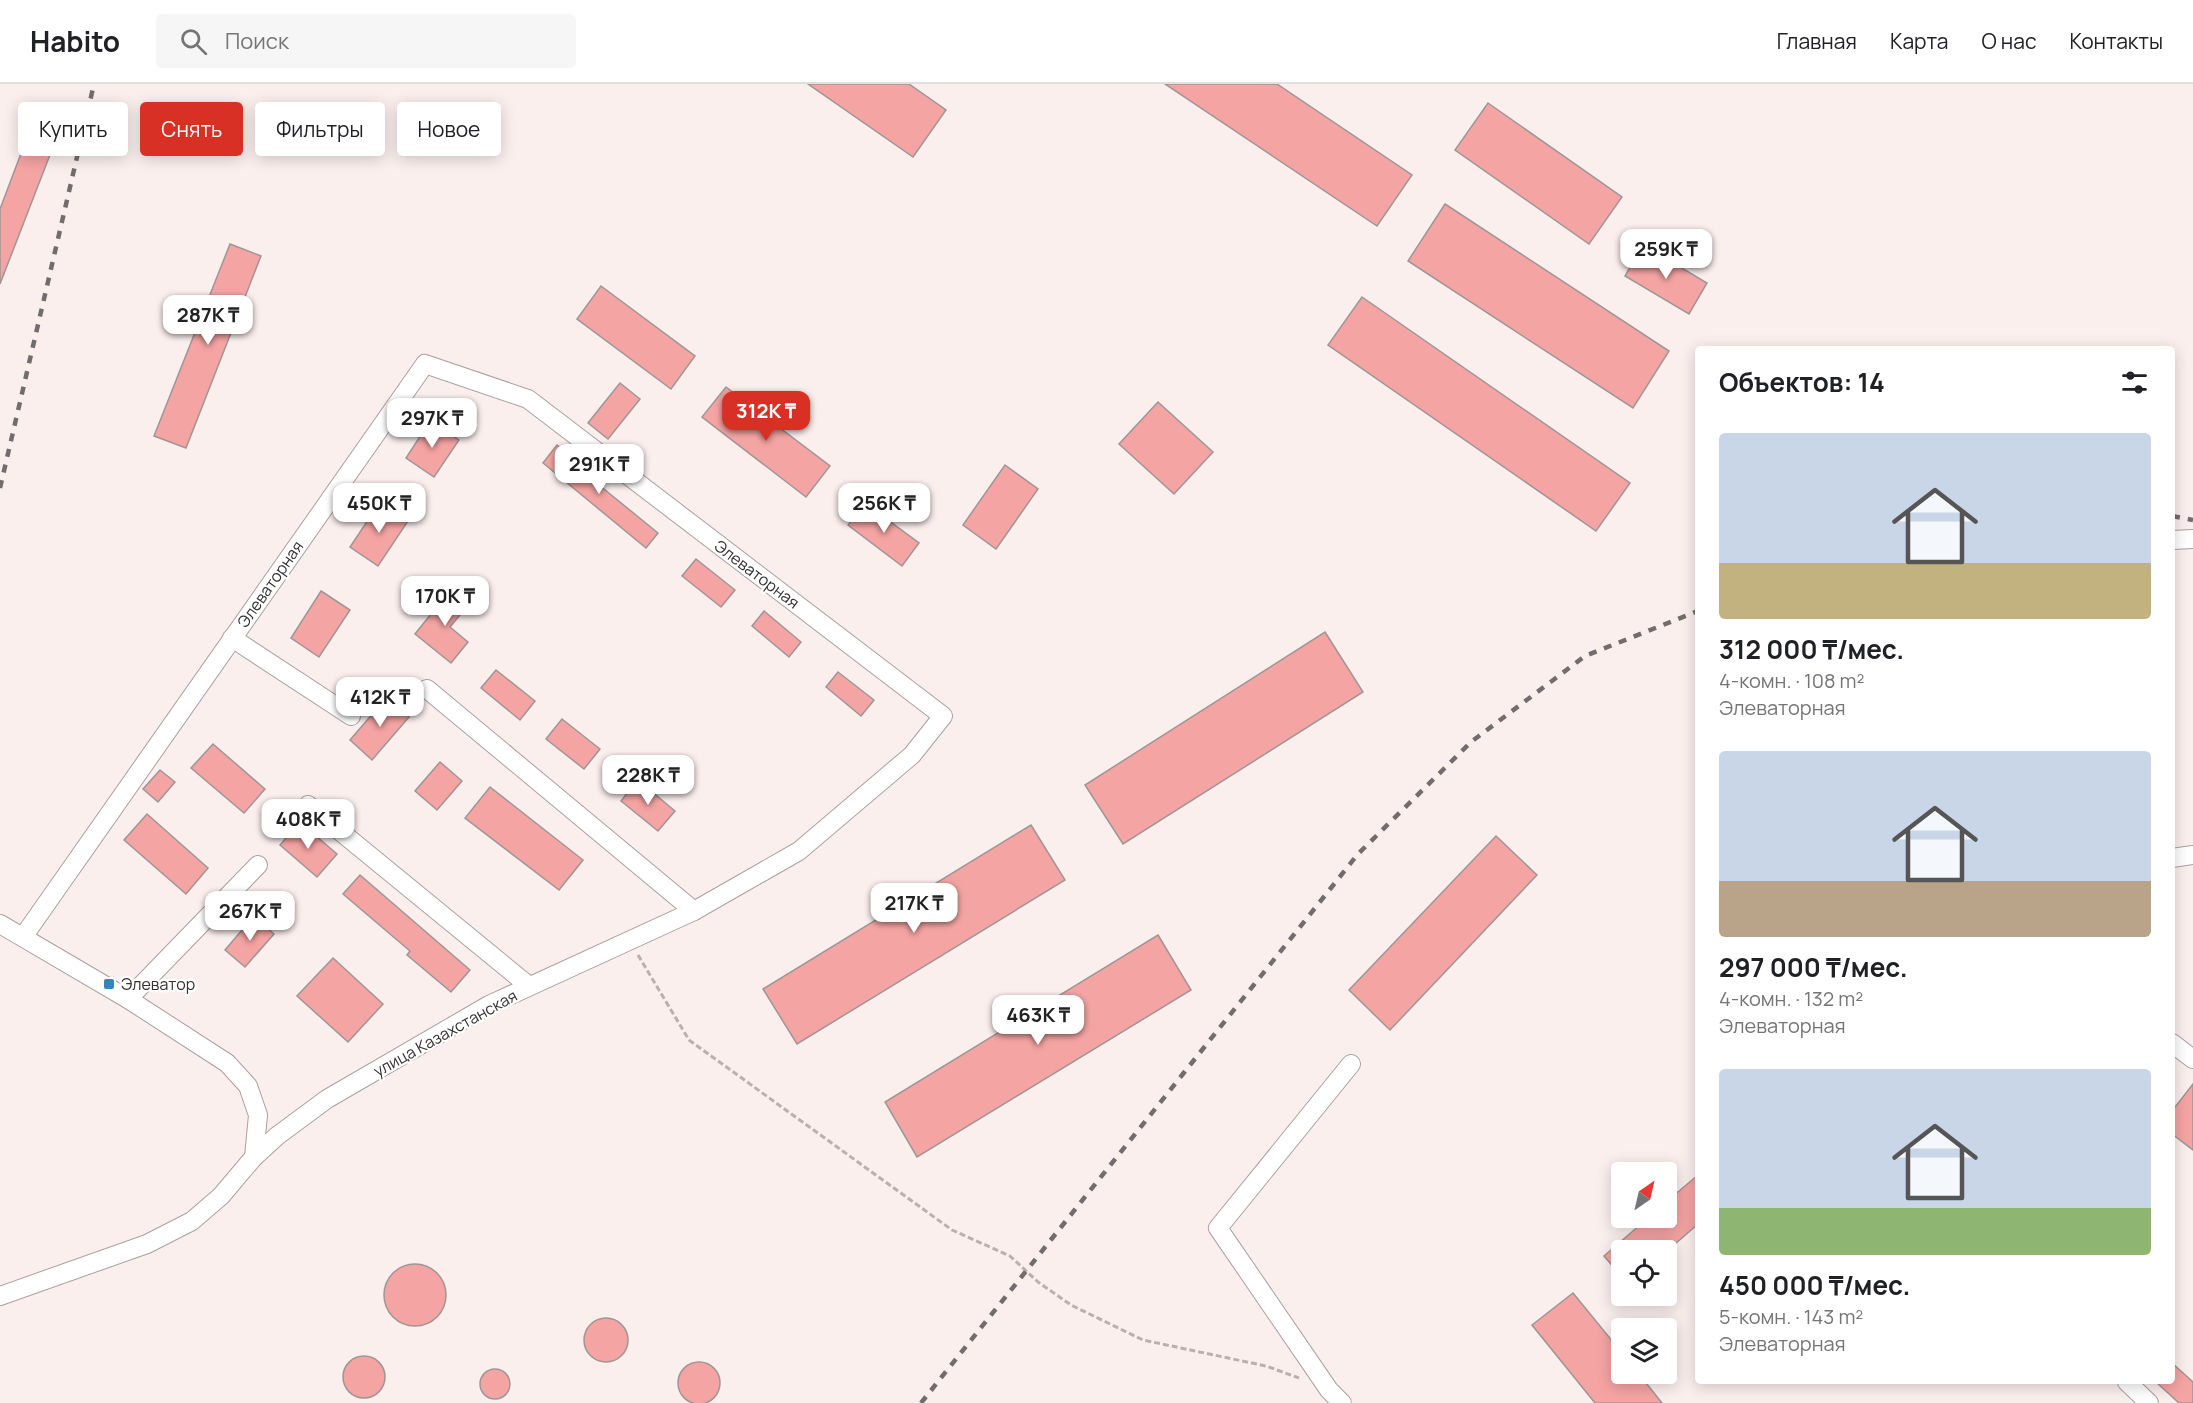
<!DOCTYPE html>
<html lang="ru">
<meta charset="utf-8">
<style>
:root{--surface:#fff;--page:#f6f6f6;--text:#202124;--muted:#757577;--line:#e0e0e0;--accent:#d93025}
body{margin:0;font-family:Manrope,sans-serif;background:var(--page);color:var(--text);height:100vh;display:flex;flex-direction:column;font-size:22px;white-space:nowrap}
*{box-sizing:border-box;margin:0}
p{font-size:20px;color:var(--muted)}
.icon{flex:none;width:33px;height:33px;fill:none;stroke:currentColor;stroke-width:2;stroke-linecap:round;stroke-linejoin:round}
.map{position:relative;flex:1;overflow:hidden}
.details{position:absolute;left:1695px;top:262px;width:480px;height:1038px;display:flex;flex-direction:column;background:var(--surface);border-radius:6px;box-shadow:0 3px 15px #0003}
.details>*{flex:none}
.hud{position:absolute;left:18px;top:18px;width:570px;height:54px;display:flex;gap:12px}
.needle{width:39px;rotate:34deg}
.buttons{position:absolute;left:1611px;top:1078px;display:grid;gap:12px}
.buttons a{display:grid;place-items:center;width:66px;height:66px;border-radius:6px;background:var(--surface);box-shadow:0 3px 15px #0003;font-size:30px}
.price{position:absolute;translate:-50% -51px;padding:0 14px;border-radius:12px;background:#fff;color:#222;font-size:20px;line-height:39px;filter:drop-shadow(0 2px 3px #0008)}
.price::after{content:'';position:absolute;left:50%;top:36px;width:18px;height:14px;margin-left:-9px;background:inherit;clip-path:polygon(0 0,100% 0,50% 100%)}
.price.current{background:var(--accent);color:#fff}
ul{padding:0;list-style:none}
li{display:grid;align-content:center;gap:12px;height:318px;padding:0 24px}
li span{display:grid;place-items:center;height:186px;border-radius:6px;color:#555}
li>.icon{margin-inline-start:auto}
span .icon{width:108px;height:108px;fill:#fffc;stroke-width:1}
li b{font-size:26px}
h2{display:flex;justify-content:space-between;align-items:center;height:72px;padding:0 24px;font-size:26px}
.pill{padding:0 21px;border-radius:6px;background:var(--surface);box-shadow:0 3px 15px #0003;font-size:21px;line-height:54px}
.pill.current{background:var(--accent);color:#fff}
header{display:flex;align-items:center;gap:36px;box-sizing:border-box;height:84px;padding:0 30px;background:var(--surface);border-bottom:2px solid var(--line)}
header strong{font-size:28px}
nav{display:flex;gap:33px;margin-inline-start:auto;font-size:21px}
.search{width:420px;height:54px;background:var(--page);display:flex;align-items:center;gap:15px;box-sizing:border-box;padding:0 21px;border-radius:6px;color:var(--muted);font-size:22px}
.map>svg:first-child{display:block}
.building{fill:#f4a4a3;stroke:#a09595;stroke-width:1.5}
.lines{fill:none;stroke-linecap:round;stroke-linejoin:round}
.minor-casing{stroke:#aba0a0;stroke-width:20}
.path{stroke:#bab0b0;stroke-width:3;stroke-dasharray:6 3;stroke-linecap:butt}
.minor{stroke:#fff;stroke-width:18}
.rail{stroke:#736c6c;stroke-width:4.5;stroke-dasharray:8 8;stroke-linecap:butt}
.poi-dot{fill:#3886b8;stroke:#fff;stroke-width:2}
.labels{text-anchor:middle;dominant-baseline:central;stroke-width:4.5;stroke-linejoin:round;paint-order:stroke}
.street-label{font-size:16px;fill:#343030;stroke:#fff}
.poi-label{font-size:16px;fill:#343030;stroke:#fff;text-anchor:start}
</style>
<header>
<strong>Habito</strong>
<div class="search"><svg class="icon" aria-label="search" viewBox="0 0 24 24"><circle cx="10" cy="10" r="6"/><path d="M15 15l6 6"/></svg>Поиск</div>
<nav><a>Главная</a><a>Карта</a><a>О нас</a><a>Контакты</a></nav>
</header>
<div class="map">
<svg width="2193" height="1319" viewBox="0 0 2193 1319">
<rect width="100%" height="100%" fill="#fbefee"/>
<g class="building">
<polygon points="808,0 909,0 946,26 913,73"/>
<polygon points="1165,0 1277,0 1412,91 1377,142"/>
<polygon points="1488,19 1622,113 1589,160 1455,66"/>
<polygon points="34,35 60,45 0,200 0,125"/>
<polygon points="1445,120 1669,267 1633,324 1408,177"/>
<polygon points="230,160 261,172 186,364 154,352"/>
<polygon points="1643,161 1707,199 1689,230 1625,192"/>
<polygon points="601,202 695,272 671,305 577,235"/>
<polygon points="1362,213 1630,399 1596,447 1328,261"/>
<polygon points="620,299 640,315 608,355 588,339"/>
<polygon points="726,303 830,382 806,413 702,333"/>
<polygon points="1158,318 1213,368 1174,410 1119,360"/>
<polygon points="430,337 459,356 434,393 406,374"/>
<polygon points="557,361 602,398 599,401 658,449 646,464 543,379"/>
<polygon points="1005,381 1038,405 996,465 963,441"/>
<polygon points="380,418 408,437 378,482 350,463"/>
<polygon points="865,419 919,459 902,482 848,441"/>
<polygon points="696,475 735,506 721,523 682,492"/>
<polygon points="451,505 469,520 450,543 468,558 451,579 415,550"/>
<polygon points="321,507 350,526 319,573 291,554"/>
<polygon points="764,527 801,558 789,573 752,542"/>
<polygon points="1325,548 1363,608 1123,760 1085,701"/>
<polygon points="496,586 535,617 520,636 481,604"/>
<polygon points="838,588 874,616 861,632 826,603"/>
<polygon points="387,613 409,633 372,676 350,656"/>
<polygon points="562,635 600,665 584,685 546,655"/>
<polygon points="213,660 265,705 244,729 191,684"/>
<polygon points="440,678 462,697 437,726 415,707"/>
<polygon points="160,686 175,698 158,718 143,705"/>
<polygon points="638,696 675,727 658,747 621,717"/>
<polygon points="490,703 583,776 559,806 465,734"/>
<polygon points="147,730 208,784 186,810 124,756"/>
<polygon points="300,738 337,770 317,793 280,761"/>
<polygon points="1031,741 1065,796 797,960 763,905"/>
<polygon points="1496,752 1537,791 1390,946 1349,906"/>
<polygon points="360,791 470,886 451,908 407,871 410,867 343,810"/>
<polygon points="254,832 274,850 245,883 225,866"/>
<polygon points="1158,851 1191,906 917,1073 885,1018"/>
<polygon points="333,874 383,920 348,958 297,912"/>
<polygon points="2193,1000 2193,1066 2172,1050 2172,1027"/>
<polygon points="1698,1091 1698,1140 1667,1167 1622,1167 1622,1193 1604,1172 1648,1134 1666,1134 1666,1118"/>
<circle cx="415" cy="1211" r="31"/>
<polygon points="1573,1209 1622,1269 1622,1290 1639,1290 1662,1319 1595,1319 1532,1241"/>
<circle cx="606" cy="1256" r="22"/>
<circle cx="364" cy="1293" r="21"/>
<circle cx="699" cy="1299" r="21"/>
<polygon points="2172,1279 2193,1298 2193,1319 2179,1319 2156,1298 2172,1298"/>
<circle cx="495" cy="1300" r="15"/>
</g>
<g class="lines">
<defs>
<g id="minor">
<polyline points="2172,456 2193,455"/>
<polyline points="232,554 351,632"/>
<polyline points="427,605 694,827"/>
<polyline points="308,721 529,902"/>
<polyline points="2172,774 2193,771"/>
<polyline points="0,840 128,915 227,979 248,1002 258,1031 254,1073"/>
<polyline points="128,915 258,781"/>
<polyline points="2172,959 2193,975"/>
<polyline points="0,1212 147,1160 192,1137 221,1112 254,1073 277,1052 327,1015 489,921 694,827 799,767 912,671 943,632 528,315 425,280 23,853"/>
<polyline points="2127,1298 2149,1319"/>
<polyline points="1342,1319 1329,1306 1218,1144 1351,980"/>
</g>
</defs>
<use href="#minor" class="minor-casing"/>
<polyline class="path" points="638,871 689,956 952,1146 1010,1172 1038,1198 1071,1221 1143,1256 1266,1282 1299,1294"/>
<use href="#minor" class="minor"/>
<g class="rail">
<polyline points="0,404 94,0"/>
<polyline points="2172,432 2193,436"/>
<polyline points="921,1319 1358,770 1471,658 1585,572 1698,527"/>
</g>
</g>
<rect class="poi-dot" x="103" y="894" width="12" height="12" rx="3"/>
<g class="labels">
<g class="street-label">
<text transform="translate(757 490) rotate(37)">Элеваторная</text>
<text transform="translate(270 500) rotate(-55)">Элеваторная</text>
<text transform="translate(445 949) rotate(-29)">улица Казахстанская</text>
</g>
<g class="poi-label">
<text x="121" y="900">Элеватор</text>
</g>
</g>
</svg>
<div class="buttons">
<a><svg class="needle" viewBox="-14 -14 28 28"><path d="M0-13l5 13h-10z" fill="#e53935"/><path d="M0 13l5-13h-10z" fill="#757577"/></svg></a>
<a><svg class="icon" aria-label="locate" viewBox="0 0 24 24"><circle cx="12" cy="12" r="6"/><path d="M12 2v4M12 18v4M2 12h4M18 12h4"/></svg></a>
<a><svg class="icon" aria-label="layers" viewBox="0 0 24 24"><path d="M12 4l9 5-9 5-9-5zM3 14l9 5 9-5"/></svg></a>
</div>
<b class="price" style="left:1666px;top:196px">259K ₸</b>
<b class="price" style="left:208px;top:262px">287K ₸</b>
<b class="price current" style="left:766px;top:358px">312K ₸</b>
<b class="price" style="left:432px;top:365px">297K ₸</b>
<b class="price" style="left:599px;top:411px">291K ₸</b>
<b class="price" style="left:379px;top:450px">450K ₸</b>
<b class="price" style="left:884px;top:450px">256K ₸</b>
<b class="price" style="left:445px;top:543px">170K ₸</b>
<b class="price" style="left:380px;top:644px">412K ₸</b>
<b class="price" style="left:648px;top:722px">228K ₸</b>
<b class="price" style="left:308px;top:766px">408K ₸</b>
<b class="price" style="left:914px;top:850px">217K ₸</b>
<b class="price" style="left:250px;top:858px">267K ₸</b>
<b class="price" style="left:1038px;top:962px">463K ₸</b>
<div class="hud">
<a class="pill">Купить</a>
<a class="pill current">Снять</a>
<a class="pill">Фильтры</a>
<a class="pill">Новое</a>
</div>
<section class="details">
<h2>Объектов: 14<svg class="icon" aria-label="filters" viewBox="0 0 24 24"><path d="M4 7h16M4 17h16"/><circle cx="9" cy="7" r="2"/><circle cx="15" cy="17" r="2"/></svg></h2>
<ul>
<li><span style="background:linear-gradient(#c9d6e8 70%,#c2b280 0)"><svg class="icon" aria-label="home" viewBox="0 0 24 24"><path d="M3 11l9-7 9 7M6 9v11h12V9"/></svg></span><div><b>312 000 ₸/мес.</b><p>4-комн. · 108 m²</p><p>Элеваторная</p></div></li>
<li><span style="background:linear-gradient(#c9d6e8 70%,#b9a48a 0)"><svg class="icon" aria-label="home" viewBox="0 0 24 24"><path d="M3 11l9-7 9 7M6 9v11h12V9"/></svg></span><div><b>297 000 ₸/мес.</b><p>4-комн. · 132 m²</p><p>Элеваторная</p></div></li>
<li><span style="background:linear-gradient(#c9d6e8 75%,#8fb573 0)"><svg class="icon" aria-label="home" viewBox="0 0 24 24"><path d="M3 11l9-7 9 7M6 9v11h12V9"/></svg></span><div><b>450 000 ₸/мес.</b><p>5-комн. · 143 m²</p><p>Элеваторная</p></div></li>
</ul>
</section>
</div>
